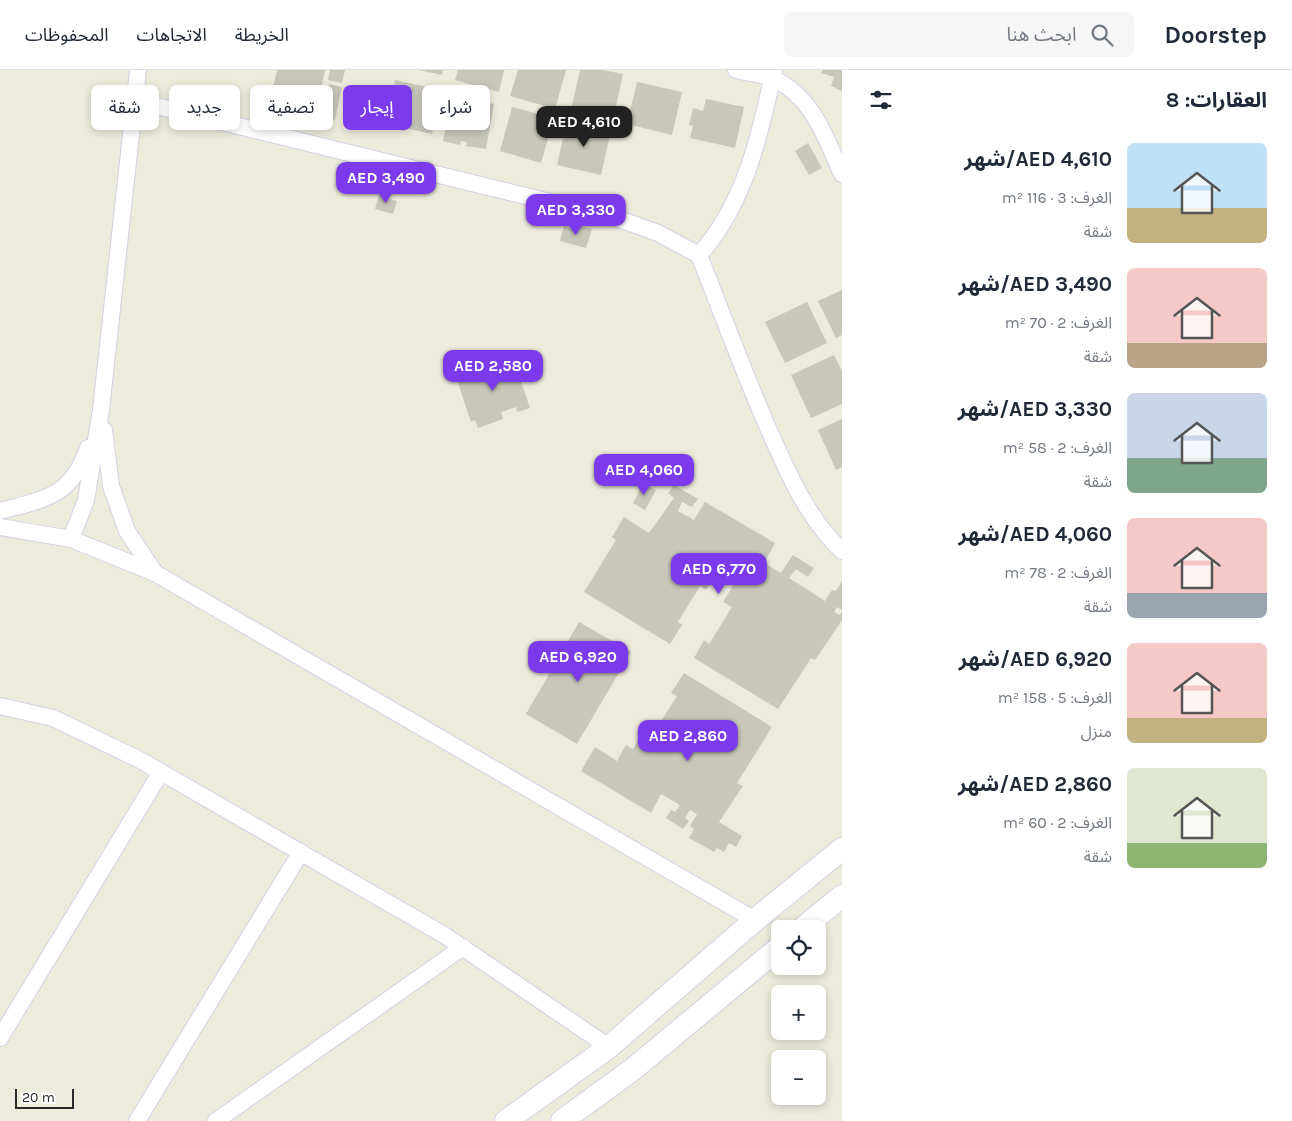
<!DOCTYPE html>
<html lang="ar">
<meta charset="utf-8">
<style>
:root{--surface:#fff;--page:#f6f6f7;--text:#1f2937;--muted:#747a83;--line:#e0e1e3;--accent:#7c3aed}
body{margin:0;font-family:Karla,"Noto Sans Arabic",sans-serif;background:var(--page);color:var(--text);direction:rtl;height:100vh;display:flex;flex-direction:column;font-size:19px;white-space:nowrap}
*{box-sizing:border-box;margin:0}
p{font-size:16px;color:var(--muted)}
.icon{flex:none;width:28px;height:28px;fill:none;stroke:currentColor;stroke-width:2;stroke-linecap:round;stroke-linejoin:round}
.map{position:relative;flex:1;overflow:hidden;direction:ltr}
.sheet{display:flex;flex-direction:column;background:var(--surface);width:450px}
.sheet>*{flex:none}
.banner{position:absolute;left:15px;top:15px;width:475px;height:45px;direction:rtl;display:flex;gap:10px}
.tools{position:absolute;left:771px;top:850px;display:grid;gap:10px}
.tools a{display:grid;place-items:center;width:55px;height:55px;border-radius:8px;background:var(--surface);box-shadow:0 2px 8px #0003;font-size:25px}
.scale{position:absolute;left:15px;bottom:12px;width:59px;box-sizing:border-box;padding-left:5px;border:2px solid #2a2a2a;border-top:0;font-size:14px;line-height:18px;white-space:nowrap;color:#2a2a2a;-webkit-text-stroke:4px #fff;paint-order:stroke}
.price{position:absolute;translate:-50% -42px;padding:0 11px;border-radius:10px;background:var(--accent);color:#fff;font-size:16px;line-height:32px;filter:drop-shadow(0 1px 2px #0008)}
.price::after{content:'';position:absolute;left:50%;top:30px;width:15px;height:11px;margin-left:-8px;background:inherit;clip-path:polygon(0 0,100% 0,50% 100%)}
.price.on{background:#222;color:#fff}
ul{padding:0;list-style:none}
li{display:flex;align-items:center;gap:15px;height:125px;padding:0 25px}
li span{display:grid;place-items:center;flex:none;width:140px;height:100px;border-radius:8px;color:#555}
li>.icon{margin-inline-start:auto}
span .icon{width:60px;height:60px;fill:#fffc;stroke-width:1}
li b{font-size:21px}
h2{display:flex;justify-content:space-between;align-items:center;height:60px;padding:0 25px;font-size:21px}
.pill{padding:0 18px;border-radius:8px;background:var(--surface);box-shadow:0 2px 8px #0003;font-size:18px;line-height:45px}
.pill.on{background:var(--accent);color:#fff}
header{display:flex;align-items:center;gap:30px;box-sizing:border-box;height:70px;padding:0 25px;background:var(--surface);border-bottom:1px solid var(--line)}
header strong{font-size:24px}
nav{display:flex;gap:28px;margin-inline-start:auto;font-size:18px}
.search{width:350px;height:45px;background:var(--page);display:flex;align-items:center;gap:12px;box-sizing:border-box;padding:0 18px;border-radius:8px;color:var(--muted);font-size:19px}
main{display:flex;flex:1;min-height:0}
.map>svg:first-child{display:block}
.building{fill:#c8c7ba}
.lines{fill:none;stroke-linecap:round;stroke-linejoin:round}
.street-casing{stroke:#d2d0e4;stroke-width:18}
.secondary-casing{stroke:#d2d0e4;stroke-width:24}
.street{stroke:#fff;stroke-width:16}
.secondary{stroke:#fff;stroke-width:22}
</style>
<header>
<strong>Doorstep</strong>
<div class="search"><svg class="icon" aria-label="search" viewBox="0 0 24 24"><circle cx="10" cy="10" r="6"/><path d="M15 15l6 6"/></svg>ابحث هنا</div>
<nav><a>الخريطة</a><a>الاتجاهات</a><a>المحفوظات</a></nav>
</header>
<main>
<section class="sheet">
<h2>العقارات: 8<svg class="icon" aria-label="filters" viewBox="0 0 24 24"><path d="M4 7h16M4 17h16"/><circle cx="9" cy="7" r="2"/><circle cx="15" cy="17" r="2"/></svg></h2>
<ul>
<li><span style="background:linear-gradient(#bfe0f5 65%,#c2b280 0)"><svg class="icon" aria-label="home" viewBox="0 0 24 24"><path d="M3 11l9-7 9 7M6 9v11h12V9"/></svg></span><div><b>AED 4,610/شهر</b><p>الغرف: 3 · 116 m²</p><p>شقة</p></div></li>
<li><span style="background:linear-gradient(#f6c9c9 75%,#b9a48a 0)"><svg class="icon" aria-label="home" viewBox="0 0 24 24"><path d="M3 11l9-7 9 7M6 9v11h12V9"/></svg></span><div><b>AED 3,490/شهر</b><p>الغرف: 2 · 70 m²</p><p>شقة</p></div></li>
<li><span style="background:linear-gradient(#c9d6e8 65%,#7fa58c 0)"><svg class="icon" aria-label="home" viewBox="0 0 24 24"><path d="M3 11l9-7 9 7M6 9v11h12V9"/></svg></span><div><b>AED 3,330/شهر</b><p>الغرف: 2 · 58 m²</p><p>شقة</p></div></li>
<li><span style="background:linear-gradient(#f6c9c9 75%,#9aa5b1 0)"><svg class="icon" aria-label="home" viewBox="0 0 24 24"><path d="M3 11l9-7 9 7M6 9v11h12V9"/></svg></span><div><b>AED 4,060/شهر</b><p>الغرف: 2 · 78 m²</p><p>شقة</p></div></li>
<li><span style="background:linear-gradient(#f6c9c9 75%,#c2b280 0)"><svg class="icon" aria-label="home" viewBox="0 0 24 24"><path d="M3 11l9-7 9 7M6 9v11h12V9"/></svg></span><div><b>AED 6,920/شهر</b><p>الغرف: 5 · 158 m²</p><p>منزل</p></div></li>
<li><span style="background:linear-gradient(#dfe7d0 75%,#8fb573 0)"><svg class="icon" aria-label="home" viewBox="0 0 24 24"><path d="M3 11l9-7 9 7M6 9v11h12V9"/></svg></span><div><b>AED 2,860/شهر</b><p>الغرف: 2 · 60 m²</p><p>شقة</p></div></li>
</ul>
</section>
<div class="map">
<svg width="842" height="1051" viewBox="0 0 842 1051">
<rect width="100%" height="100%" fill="#edebdb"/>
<g class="building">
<polygon points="277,0 325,0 316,42 270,32"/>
<polygon points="330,0 345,0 342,13 328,10"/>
<polygon points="419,0 443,0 442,5"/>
<polygon points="458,0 504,0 499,22 455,10"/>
<polygon points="518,0 566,0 555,39 510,26"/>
<polygon points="580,0 603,0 623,4 613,50 571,40"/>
<polygon points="823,0 842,0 842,21 831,16 834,7 821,3"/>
<polygon points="395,10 441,20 432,64 405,58 405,61 385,57"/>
<polygon points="637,12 682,22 672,65 627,54"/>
<polygon points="329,14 342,17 335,50 322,48"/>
<polygon points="452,25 494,34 486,79 466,76 467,72 461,71 460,75 443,71"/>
<polygon points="706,29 744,37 735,78 690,68 693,56 689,55 693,38 703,41"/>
<polygon points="512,37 554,48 541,93 500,81"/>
<polygon points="567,51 611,60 601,105 557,95"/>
<polygon points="808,73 822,98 809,105 795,81"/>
<polygon points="380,122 389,124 388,129 397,131 393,144 375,139"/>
<polygon points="574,155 592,159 586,178 560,171 564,156 572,159"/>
<polygon points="842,220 842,265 836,268 818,231"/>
<polygon points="807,232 827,273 785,293 765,252"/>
<polygon points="834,285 842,301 842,334 811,348 791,305"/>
<polygon points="513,288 530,338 517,342 516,337 501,342 503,349 478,358 475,350 471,352 456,307"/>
<polygon points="842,349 842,397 836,400 818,360"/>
<polygon points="643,413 656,420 645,440 633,433"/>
<polygon points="674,415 698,429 692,437 682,432 678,441 694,450 705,432 775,473 764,493 781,503 793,485 814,498 808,507 796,499 789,508 825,531 832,520 836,521 842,511 842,540 837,537 834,542 840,545 842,541 842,550 815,590 811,588 778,639 694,588 704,570 709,574 732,537 723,532 737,509 720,499 706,520 700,516 678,552 682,555 670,574 584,522 616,470 612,467 624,447 649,463 674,428 668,423"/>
<polygon points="579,552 631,582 577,674 526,644"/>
<polygon points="684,603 772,657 737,713 743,716 719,752 742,766 736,777 729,773 724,782 717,778 714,782 689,768 694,759 690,756 697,744 690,740 685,748 689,751 683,759 666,748 671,740 675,742 680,735 661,724 651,743 581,701 595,677 617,691 626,675 633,679 647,656 655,661 677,626 671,623"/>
</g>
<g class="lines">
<defs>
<g id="street">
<path d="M736,0c12,3 27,4 38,9 39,18 51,58 68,95"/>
<path d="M136,31l480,117 42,15 41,22c23,58 44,116 69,173 19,43 39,90 74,123"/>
<path d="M699,185c46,-51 61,-120 75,-185"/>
<polyline points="104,360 111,416 127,461 155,503"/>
<path d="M0,441c45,-12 71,-14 88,-63"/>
<polyline points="0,457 71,469 155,503 755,850"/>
<polyline points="71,469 86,430 101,340 138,0"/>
<polyline points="0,636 53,648 140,690 444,865 609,977"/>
<polyline points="0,968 161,702"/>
<polyline points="137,1051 301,782"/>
<polyline points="216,1051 463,877"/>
</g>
<g id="secondary">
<polyline points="802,859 842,826"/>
<polyline points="506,1051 609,977 755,850 842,779"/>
<polyline points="562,1051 632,1000 780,877"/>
</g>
</defs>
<use href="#street" class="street-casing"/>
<use href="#secondary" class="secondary-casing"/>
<use href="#street" class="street"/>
<use href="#secondary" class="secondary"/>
</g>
</svg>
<div class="tools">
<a><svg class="icon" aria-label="locate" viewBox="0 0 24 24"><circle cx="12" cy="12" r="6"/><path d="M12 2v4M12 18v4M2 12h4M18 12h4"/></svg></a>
<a>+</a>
<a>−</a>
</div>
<div class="scale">20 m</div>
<b class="price on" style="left:584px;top:78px">AED 4,610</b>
<b class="price" style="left:386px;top:134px">AED 3,490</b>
<b class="price" style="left:576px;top:166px">AED 3,330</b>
<b class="price" style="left:493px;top:322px">AED 2,580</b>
<b class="price" style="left:644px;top:426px">AED 4,060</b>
<b class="price" style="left:719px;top:525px">AED 6,770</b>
<b class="price" style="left:578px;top:613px">AED 6,920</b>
<b class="price" style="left:688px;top:692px">AED 2,860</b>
<div class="banner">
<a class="pill">شراء</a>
<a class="pill on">إيجار</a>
<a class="pill">تصفية</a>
<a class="pill">جديد</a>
<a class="pill">شقة</a>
</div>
</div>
</main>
